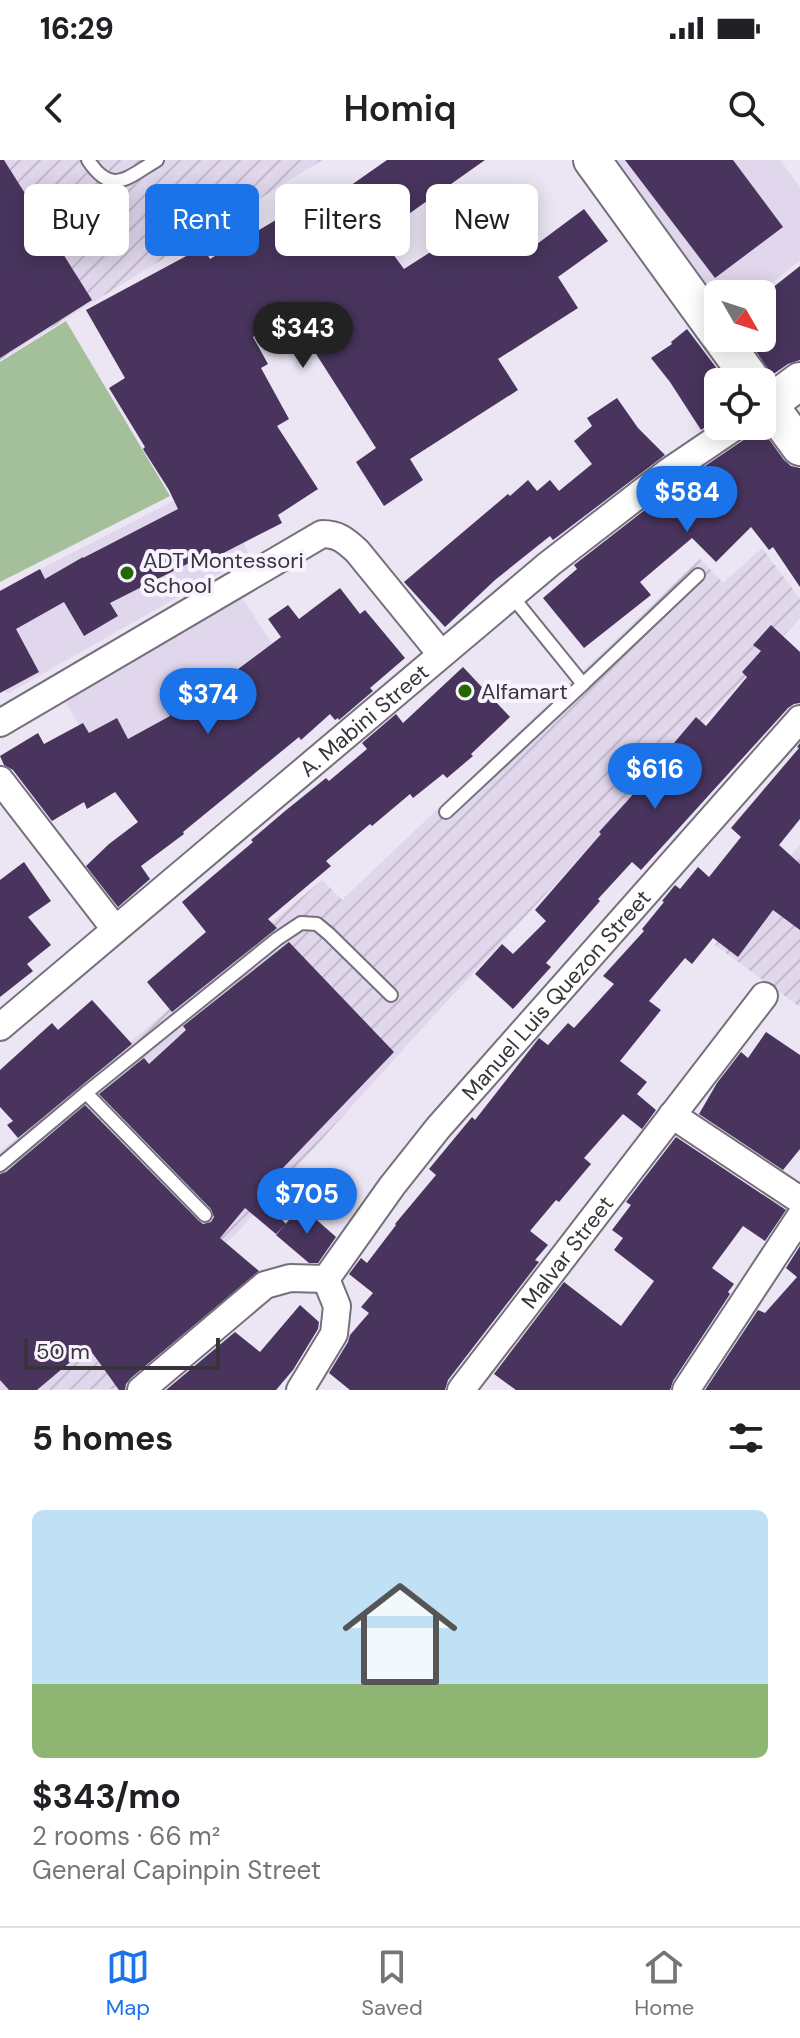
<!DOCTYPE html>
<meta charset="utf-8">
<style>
:root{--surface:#fff;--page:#f6f6f6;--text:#202124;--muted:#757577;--line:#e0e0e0;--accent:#1a73e8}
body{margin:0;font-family:"DM Sans",sans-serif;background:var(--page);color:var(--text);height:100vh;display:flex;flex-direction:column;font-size:30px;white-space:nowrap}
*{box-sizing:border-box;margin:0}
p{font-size:26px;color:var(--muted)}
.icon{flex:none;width:44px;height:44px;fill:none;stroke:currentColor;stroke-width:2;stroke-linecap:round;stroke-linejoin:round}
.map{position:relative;height:1230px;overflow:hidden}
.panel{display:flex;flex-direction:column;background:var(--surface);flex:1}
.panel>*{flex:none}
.hud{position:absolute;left:24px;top:24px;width:752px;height:72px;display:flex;gap:16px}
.needle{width:52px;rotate:129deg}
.controls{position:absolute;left:704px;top:120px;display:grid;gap:16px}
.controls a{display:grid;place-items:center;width:72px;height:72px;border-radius:12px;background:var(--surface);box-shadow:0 4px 20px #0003;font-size:40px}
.scale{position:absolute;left:24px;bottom:20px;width:196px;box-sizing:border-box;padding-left:8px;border:4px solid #37343a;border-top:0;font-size:22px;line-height:28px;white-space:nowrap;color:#37343a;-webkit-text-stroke:6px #f8f3ff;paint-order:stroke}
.price{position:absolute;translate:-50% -68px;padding:0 18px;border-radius:28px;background:var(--accent);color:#fff;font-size:26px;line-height:52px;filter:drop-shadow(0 2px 4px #0008)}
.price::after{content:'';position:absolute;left:50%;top:48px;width:24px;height:18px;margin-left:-12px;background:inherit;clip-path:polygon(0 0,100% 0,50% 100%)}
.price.current{background:#222;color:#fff}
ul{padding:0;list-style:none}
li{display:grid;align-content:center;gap:16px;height:424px;padding:0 32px}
li span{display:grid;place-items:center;height:248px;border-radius:12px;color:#555}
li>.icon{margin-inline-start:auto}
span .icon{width:144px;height:144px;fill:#fffc;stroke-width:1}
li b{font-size:34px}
h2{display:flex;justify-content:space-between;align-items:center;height:96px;padding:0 32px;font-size:34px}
.chip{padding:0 28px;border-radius:12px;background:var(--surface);box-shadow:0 4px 20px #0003;font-size:28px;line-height:72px}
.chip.current{background:var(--accent);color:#fff}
.status{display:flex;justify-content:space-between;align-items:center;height:56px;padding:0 40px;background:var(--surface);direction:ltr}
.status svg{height:22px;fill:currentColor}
header{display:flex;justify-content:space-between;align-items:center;height:104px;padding:0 32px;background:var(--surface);font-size:36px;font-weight:600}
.dock{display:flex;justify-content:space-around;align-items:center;height:112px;border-top:2px solid var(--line);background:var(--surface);font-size:22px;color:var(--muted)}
.dock a{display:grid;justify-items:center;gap:4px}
.dock .current{color:var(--accent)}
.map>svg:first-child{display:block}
.built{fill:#e1d7ed}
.industrial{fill:url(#industrial-furrows)}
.grass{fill:#a3c09b}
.building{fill:#48345d}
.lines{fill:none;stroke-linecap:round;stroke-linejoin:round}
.lane-casing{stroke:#76707d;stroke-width:16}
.street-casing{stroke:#76707d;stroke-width:30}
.secondary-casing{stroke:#76707d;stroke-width:40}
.lane{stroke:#fff;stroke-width:12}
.street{stroke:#fff;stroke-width:26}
.secondary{stroke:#fff;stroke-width:36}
.poi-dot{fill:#246800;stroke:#f8f3ff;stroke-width:3}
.labels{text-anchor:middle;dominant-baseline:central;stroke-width:8;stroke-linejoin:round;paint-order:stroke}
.poi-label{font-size:22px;fill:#37343a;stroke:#f8f3ff;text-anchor:start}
.street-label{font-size:22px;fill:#37343a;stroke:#f8f3ff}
</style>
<div class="status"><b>16:29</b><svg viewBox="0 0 49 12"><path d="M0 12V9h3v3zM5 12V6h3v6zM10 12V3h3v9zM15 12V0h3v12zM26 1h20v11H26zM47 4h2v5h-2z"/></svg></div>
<header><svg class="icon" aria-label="back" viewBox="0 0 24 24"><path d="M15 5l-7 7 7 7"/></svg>Homiq<svg class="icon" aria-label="search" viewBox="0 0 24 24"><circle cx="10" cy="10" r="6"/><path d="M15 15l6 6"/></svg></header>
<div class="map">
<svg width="800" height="1230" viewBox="0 0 800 1230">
<defs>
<pattern id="industrial-furrows" width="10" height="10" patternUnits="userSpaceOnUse" patternTransform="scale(2)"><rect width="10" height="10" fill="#e1d7ed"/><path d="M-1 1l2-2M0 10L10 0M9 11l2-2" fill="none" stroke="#c2b9cc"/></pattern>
</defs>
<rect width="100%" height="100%" fill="#ebe5f4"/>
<g class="built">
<polygon points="605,0 780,0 800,27 800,100 758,134 718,134 718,145"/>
<polygon points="212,321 250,396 7,534 0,522 0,430"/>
<polygon points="241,436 293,516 124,639 64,540"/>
</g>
<g class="industrial">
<polygon points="0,0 322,0 0,200"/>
<polygon points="762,388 800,439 800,458 439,850 234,1076 94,1198 123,1229 0,1230 0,992 322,720 342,740 700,399 723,423"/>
<polygon points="800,685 800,847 715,785"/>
</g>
<polygon class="grass" points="66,161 170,336 0,422 0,202"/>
<g class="building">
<polygon points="0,0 4,0 92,140 0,198"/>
<polygon points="387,0 485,0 379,75 404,109 510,41 537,84 584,49 608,81 558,117 578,148 498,199 518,230 410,299 423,320 384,346 356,302 376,288 290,153 253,177 268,204 261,208 289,259 277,266 318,329 278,355 282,363 206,402 203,396 110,443 118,456 84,476 64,442 16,469 39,512 0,533 0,431 40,409 45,419 83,397 83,398 178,349 169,330 143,289 145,287 109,228 125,218 86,150 203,87 210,99 291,51 297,63"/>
<polygon points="625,0 733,0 783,67 715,118"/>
<polygon points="800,106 800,200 788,204 772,215 747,178 762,178 762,164 772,156 762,143 762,136"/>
<polygon points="687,169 727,222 718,222 718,259 701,270 670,222 651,198 672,184 671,182"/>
<polygon points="617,238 638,268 665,295 553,380 550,376 495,420 445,467 404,422 508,334 510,336 528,320 537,331 550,320 559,331 592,304 574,281 592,266 587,258"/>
<polygon points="760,267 784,300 791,306 800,308 800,427 773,387 769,390 751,367 716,402 692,378 640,422 651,435 584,488 543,438 577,409 574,405 677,325 745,279"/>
<polygon points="340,428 360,454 365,450 405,498 370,528 373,531 339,560 338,558 335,560 330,554 301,580 299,577 183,672 184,674 141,706 150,719 118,747 86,706 109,684 138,662 115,632 87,649 84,642 52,661 13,610 4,605 0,596 38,573 44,584 83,563 89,573 117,558 128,579 170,556 163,544 215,510 222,521 281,477 268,459 288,445 299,459"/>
<polygon points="771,465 800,492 800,543 794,544 788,548 641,710 632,702 598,739 600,741 546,803 551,807 513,849 475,814 502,784 513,794 546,761 535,750 601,674 599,672 677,586 674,583 696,557 706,566 747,517 742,512 761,491 753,485"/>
<polygon points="463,507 510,557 471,594 473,596 447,618 443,614 413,638 410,634 372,666 370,664 326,701 331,706 268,759 277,768 172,852 147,822 206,772 182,742 253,682 251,680 285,651 326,618 329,621 367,589 362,583 396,554 403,563"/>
<polygon points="800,583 800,659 779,685 800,704 800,770 773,750 738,797 713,778 692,804 685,798 649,841 661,850 620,901 647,922 637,934 656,950 642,969 623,954 584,998 591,1004 559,1042 556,1040 530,1071 548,1085 535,1100 539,1102 448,1220 445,1230 350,1230 329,1213 348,1182 350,1175 369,1153 361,1147 373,1133 349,1114 361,1098 367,1103 396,1065 395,1064 436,1015 429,1009 472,957 475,960 539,878 548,885 568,863 574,868 614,824 603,816 644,771 642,769 664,742 662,741 675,725 680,729 698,707 709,717 741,677 731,668 799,588 797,587"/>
<polygon points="24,702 51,741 28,757 51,785 27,804 33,811 0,837 0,720"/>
<polygon points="289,782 394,892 258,1034 286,1064 276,1074 245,1048 220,1078 259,1111 131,1218 126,1224 125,1230 119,1230 88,1187 37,1230 9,1230 0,1220 0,1014 6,1012 85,945 199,1061 203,1064 211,1062 214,1057 211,1049 99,934 144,898 149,904 186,870 183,866"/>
<polygon points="92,840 132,884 18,978 7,965 13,961 0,947 0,910 52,863 58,870"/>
<polygon points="766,872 800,895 800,989 783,1010 699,954 717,923 741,892 748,898"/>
<polygon points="676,977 786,1050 765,1081 743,1066 712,1108 734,1124 728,1132 730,1134 673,1221 670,1230 516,1230 494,1214 564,1122 621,1166 654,1121 614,1090 623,1078 612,1070 631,1045 626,1042"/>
<polygon points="301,1046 336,1077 318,1103 309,1103 276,1075"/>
<polygon points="800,1086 800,1230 705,1230 758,1150 765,1153 797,1117 786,1108"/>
<polygon points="300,1145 319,1162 318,1169 293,1210 276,1230 166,1230 235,1172 260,1192"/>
</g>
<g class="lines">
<defs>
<g id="lane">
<path d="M88,0c24,37 40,17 69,0"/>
<polyline points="583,524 698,415"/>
<polyline points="446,652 583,524 511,435"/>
<polyline points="86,933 277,779 301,763 317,764 329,774 391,835"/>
<polyline points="0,1005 86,933 205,1055"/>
</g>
<g id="street">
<path d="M0,563l322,-189c16,0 23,6 35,17l84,103"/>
<polyline points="0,620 115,769"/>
<path id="s1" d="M0,867l549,-463 119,-92 68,-46"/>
<polyline points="672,955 800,1040"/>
<path id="s2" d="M326,1119l66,-93 46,-58 362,-409"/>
<polyline points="141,1230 265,1125 290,1118 326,1119"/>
<polyline points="300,1230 334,1174 337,1146 326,1119"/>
<path id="s3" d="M461,1230l303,-394"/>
<polyline points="686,1230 800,1057"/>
</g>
<g id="secondary">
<polyline points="592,0 718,174"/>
<polyline points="721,178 753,222"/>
<polyline points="762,235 800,287"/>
<polyline points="769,244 800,221"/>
</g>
</defs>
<use href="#lane" class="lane-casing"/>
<use href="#street" class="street-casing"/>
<use href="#secondary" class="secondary-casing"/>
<use href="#lane" class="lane"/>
<use href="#street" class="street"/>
<use href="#secondary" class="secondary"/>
</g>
<g class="poi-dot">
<circle cx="127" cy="413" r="8"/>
<circle cx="465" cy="531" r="8"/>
</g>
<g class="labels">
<g class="poi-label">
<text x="143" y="400">ADT Montessori<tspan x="143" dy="25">School</tspan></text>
<text x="481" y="531">Alfamart</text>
</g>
<g class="street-label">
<text stroke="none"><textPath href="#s1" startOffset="476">A. Mabini Street</textPath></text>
<text stroke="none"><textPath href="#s2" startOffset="366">Manuel Luis Quezon Street</textPath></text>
<text stroke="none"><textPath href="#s3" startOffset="174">Malvar Street</textPath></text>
</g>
</g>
</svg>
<div class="controls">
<a><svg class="needle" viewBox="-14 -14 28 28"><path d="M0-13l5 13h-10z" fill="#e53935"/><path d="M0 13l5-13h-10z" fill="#757577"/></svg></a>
<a><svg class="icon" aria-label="locate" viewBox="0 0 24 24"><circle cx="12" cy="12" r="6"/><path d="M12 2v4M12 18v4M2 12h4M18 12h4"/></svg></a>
</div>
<div class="scale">50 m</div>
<b class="price current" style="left:303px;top:210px">$343</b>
<b class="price" style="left:687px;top:374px">$584</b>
<b class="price" style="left:208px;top:576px">$374</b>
<b class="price" style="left:655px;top:651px">$616</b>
<b class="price" style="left:307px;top:1076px">$705</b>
<div class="hud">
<a class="chip">Buy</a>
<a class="chip current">Rent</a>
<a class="chip">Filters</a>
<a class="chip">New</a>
</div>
</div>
<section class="panel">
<h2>5 homes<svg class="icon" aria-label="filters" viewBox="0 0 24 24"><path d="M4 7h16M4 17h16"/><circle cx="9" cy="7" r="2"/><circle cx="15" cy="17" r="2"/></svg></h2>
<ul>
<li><span style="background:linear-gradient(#bfe0f5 70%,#8fb573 0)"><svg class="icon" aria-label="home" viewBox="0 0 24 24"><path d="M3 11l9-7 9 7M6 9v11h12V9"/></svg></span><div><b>$343/mo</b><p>2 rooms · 66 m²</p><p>General Capinpin Street</p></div></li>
</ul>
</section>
<nav class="dock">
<a class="current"><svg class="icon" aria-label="map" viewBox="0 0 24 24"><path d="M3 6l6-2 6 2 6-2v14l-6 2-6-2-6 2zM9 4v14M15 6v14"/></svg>Map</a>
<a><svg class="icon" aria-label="saved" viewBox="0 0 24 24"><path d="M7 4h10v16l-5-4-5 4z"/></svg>Saved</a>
<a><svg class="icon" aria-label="home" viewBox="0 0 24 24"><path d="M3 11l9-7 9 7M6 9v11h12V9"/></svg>Home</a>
</nav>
